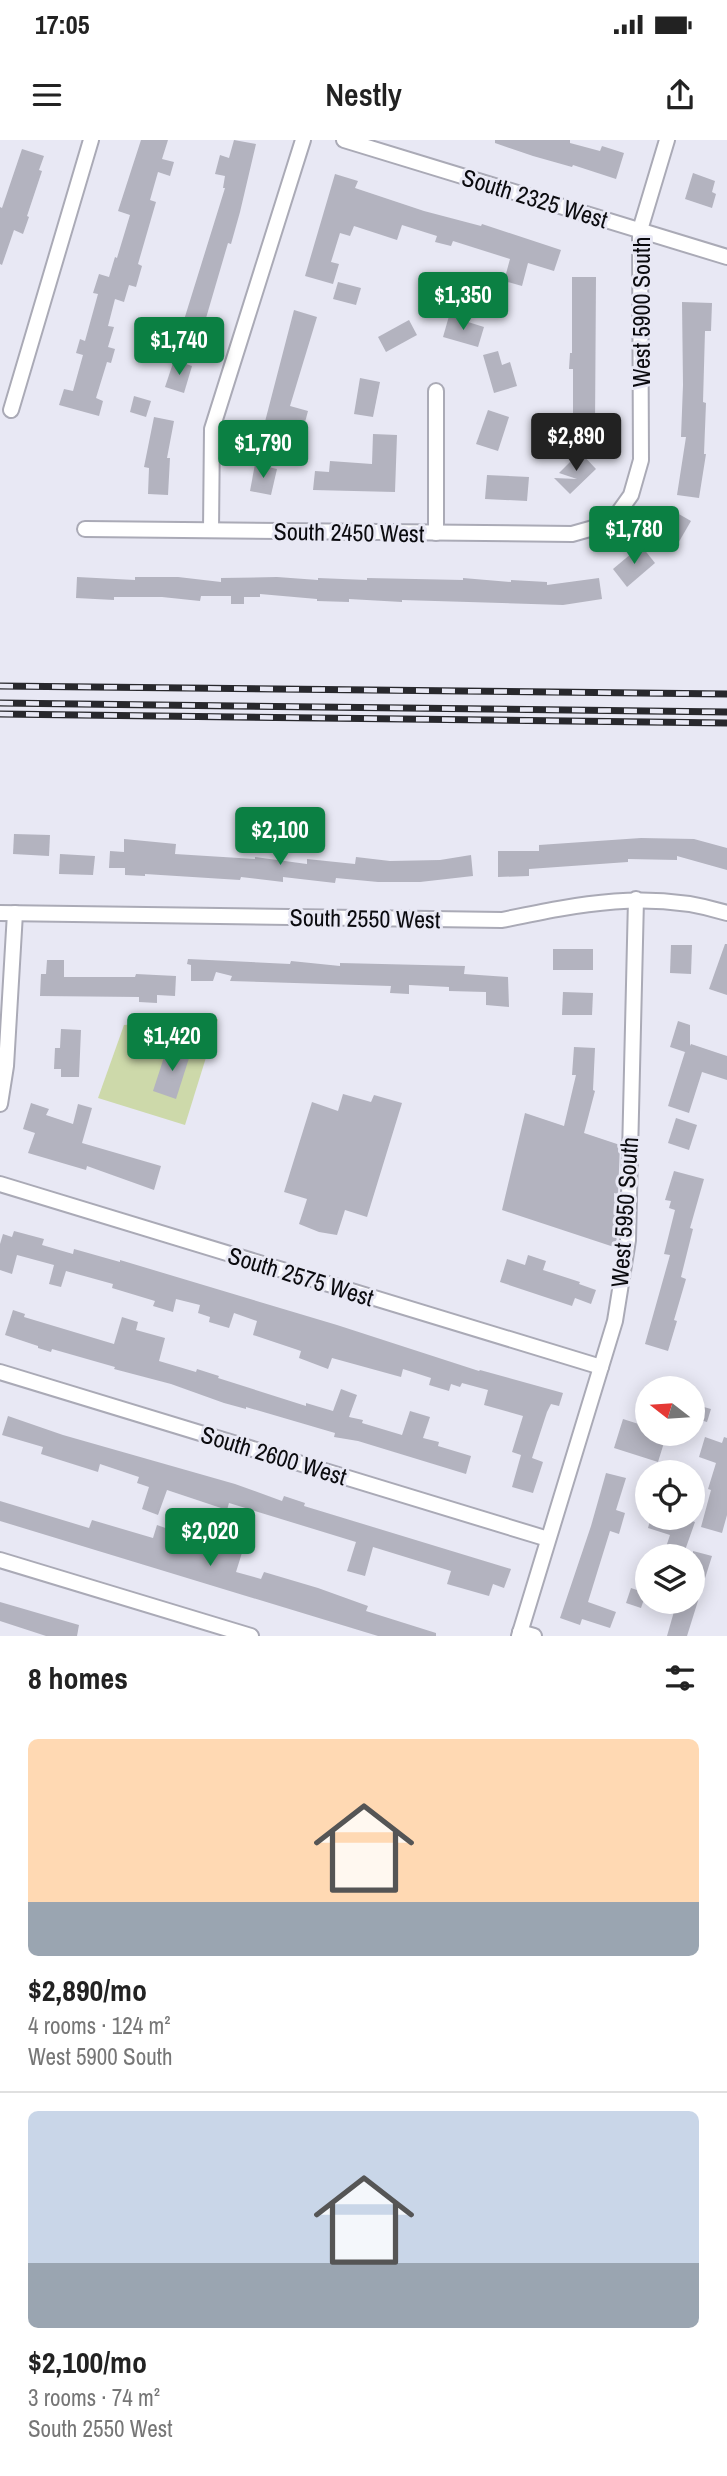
<!DOCTYPE html>
<meta charset="utf-8">
<style>
:root{--surface:#fff;--page:#f6f6f6;--text:#222;--muted:#767676;--line:#e0e0e0;--accent:#0b8043}
body{margin:0;font-family:"Archivo Narrow",sans-serif;background:var(--page);color:var(--text);height:100vh;display:flex;flex-direction:column;font-size:26px;white-space:nowrap}
*{box-sizing:border-box;margin:0}
p{font-size:23px;color:var(--muted)}
.icon{flex:none;width:38px;height:38px;fill:none;stroke:currentColor;stroke-width:2;stroke-linecap:round;stroke-linejoin:round}
.map{position:relative;height:1496px;overflow:hidden}
.drawer{display:flex;flex-direction:column;background:var(--surface);flex:1}
.drawer>*{flex:none}
.needle{width:46px;rotate:287deg}
.buttons{position:absolute;left:635px;top:1236px;display:grid;gap:14px}
.buttons a{display:grid;place-items:center;width:70px;height:70px;border-radius:50%;background:var(--surface);box-shadow:0 4px 18px #0003;font-size:35px}
.price{position:absolute;translate:-50% -60px;padding:0 16px;border-radius:7px;background:var(--accent);color:#fff;font-size:23px;line-height:46px;filter:drop-shadow(0 2px 4px #0008)}
.price::after{content:'';position:absolute;left:50%;top:42px;width:21px;height:16px;margin-left:-10px;background:inherit;clip-path:polygon(0 0,100% 0,50% 100%)}
.price.active{background:#222;color:#fff}
ul{padding:0;list-style:none}
li{display:grid;align-content:center;gap:14px;height:371px;padding:0 28px}
li+li{border-top:2px solid var(--line)}
li span{display:grid;place-items:center;height:217px;border-radius:10px;color:#555}
li>.icon{margin-inline-start:auto}
span .icon{width:126px;height:126px;fill:#fffc;stroke-width:1}
li b{font-size:30px}
h2{display:flex;justify-content:space-between;align-items:center;height:84px;padding:0 28px;font-size:30px}
.status{display:flex;justify-content:space-between;align-items:center;height:49px;padding:0 35px;background:var(--surface);direction:ltr}
.status svg{height:19px;fill:currentColor}
header{display:flex;justify-content:space-between;align-items:center;height:91px;padding:0 28px;background:var(--surface);font-size:32px;font-weight:600}
.map>svg:first-child{display:block}
.green{fill:#cdd9aa}
.building{fill:#b3b3bf}
.lines{fill:none;stroke-linecap:round;stroke-linejoin:round}
.minor-casing{stroke:#aaaab6;stroke-width:18}
.minor{stroke:#fff;stroke-width:14}
.rail-casing{stroke:#28282d;stroke-width:7}
.rail{stroke:#e8e8f4;stroke-width:4.5;stroke-dasharray:13;stroke-linecap:butt}
.labels{text-anchor:middle;dominant-baseline:central;stroke-width:6;stroke-linejoin:round;paint-order:stroke}
.street-label{font-size:24px;fill:#0b0b0f;stroke:#e8e8f4}
</style>
<div class="status"><b>17:05</b><svg viewBox="0 0 49 12"><path d="M0 12V9h3v3zM5 12V6h3v6zM10 12V3h3v9zM15 12V0h3v12zM26 1h20v11H26zM47 4h2v5h-2z"/></svg></div>
<header><svg class="icon" aria-label="menu" viewBox="0 0 24 24"><path d="M4 6h16M4 12h16M4 18h16"/></svg>Nestly<svg class="icon" aria-label="share" viewBox="0 0 24 24"><path d="M12 15V3M7 8l5-5 5 5M5 13v7h14v-7"/></svg></header>
<div class="map">
<svg width="727" height="1496" viewBox="0 0 727 1496">
<rect width="100%" height="100%" fill="#e8e8f4"/>
<polygon class="green" points="218,879 185,985 98,958 124,885"/>
<g class="building">
<polygon points="141,0 168,0 162,19 174,22 170,36 158,32 150,60 156,62 138,124 142,126 136,147 129,145 124,162 115,159 108,186 114,187 108,207 115,209 111,223 107,222 96,258 103,261 99,276 59,265 64,249 73,251 83,215 76,213 80,199 85,201 98,154 93,153 99,134 109,137 115,117 117,118 130,75 118,71"/>
<polygon points="234,0 256,4 240,72 231,104 228,103 199,202 179,196 225,48 223,48 225,36 215,34 220,15 229,18"/>
<polygon points="495,0 570,0 570,3 600,11 602,6 624,13 616,39 573,25 572,27 533,16 495,3"/>
<polygon points="22,9 44,16 39,30 42,31 27,76 29,77 23,94 14,90 2,125 0,124 0,67 2,68"/>
<polygon points="693,33 715,41 712,52 716,54 712,68 685,59"/>
<polygon points="335,34 358,41 355,48 424,71 481,86 482,84 561,110 554,131 528,123 522,146 504,141 510,119 453,101 451,106 435,102 437,96 402,85 397,100 354,86 350,96 340,93 331,122 339,124 333,144 305,136"/>
<polygon points="572,137 596,137 595,286 573,286 573,229 569,229 570,213 572,213"/>
<polygon points="338,142 361,148 356,165 333,159"/>
<polygon points="682,162 712,163 711,191 705,191 703,262 706,263 704,314 706,314 699,358 677,355 686,297 681,297 683,245"/>
<polygon points="294,170 317,177 290,266 308,271 303,290 284,284 279,302 261,297"/>
<polygon points="449,176 484,187 478,207 443,197"/>
<polygon points="409,180 417,195 386,212 378,197"/>
<polygon points="498,211 502,225 510,222 517,246 494,253 483,215"/>
<polygon points="174,220 192,226 184,253 165,247"/>
<polygon points="360,238 380,242 373,277 354,274"/>
<polygon points="134,256 151,261 146,277 130,272"/>
<polygon points="488,270 509,277 498,311 476,304"/>
<polygon points="154,277 174,281 167,318 170,318 168,355 148,354 149,328 144,327"/>
<polygon points="373,294 397,295 395,352 313,350 315,331 329,332 330,321 372,324"/>
<polygon points="580,312 596,329 570,354 554,338 577,339 559,333"/>
<polygon points="255,324 277,329 271,355 250,351"/>
<polygon points="487,335 529,337 527,361 485,359"/>
<polygon points="670,369 691,381 673,412 652,400"/>
<polygon points="638,408 643,408 655,423 627,447 613,429"/>
<polygon points="77,437 135,440 135,437 178,437 221,442 221,438 277,437 318,440 318,438 367,440 367,438 463,440 463,438 511,442 511,440 547,442 547,445 599,438 602,459 563,465 402,460 402,462 349,459 349,462 317,461 317,459 260,454 260,457 244,457 244,464 231,464 231,456 201,456 200,461 162,457 114,457 114,460 76,458"/>
<polygon points="14,694 50,695 49,716 13,714"/>
<polygon points="641,698 694,699 727,708 727,730 677,716 677,720 628,719 628,722 529,729 529,736 498,737 498,711 539,711 539,705"/>
<polygon points="124,699 176,704 175,714 255,719 255,717 307,724 307,719 355,724 356,717 390,721 440,720 471,715 473,736 420,742 378,742 336,738 335,743 283,737 283,742 241,737 240,740 145,734 145,736 125,735 125,728 109,728 110,711 124,712"/>
<polygon points="60,714 95,716 93,735 59,734"/>
<polygon points="725,804 727,804 727,855 709,849"/>
<polygon points="671,805 692,805 691,834 670,833"/>
<rect x="553" y="809" width="40" height="21"/>
<polygon points="188,819 290,824 291,821 340,826 340,823 465,826 464,834 508,837 509,867 486,865 486,852 449,851 449,847 409,845 409,854 390,853 391,846 230,841 232,836 216,832 213,841 191,841 191,825 187,824"/>
<polygon points="47,820 64,820 64,837 135,837 136,834 176,836 175,856 157,855 157,863 139,862 139,857 40,856 41,834 46,834"/>
<polygon points="563,852 593,853 592,875 562,875"/>
<polygon points="678,881 690,885 690,906 691,904 727,916 727,940 702,932 689,973 668,966 685,912 688,913 670,907"/>
<polygon points="61,889 81,890 79,937 61,937 61,929 54,929 55,908 60,908"/>
<polygon points="574,907 595,908 593,950 595,951 584,993 620,1005 618,1054 614,1053 617,1108 502,1070 525,973 564,986 576,935 572,935"/>
<polygon points="167,908 190,915 176,959 153,951"/>
<polygon points="343,954 371,962 374,955 402,963 367,1077 345,1070 337,1095 319,1092 299,1084 307,1059 284,1052 312,962 338,971"/>
<polygon points="31,963 49,969 46,975 73,984 78,964 92,968 82,1003 161,1026 154,1050 87,1026 86,1030 28,1013 35,993 23,989"/>
<polygon points="676,978 697,985 689,1010 668,1003"/>
<polygon points="674,1031 704,1039 690,1088 693,1089 681,1137 686,1139 674,1180 677,1181 668,1211 645,1204 670,1115 664,1114 675,1070 669,1068 671,1061 665,1060"/>
<polygon points="14,1091 44,1099 42,1105 73,1114 74,1109 120,1122 120,1120 337,1185 479,1231 480,1230 563,1253 559,1266 551,1264 547,1272 532,1318 543,1322 533,1353 512,1347 521,1315 512,1312 523,1276 484,1265 488,1250 462,1243 460,1247 451,1244 449,1251 429,1245 431,1238 403,1229 401,1237 332,1218 328,1229 299,1218 301,1211 253,1195 257,1181 234,1173 229,1188 209,1182 210,1177 198,1173 200,1165 176,1159 173,1172 153,1166 155,1161 112,1148 113,1144 66,1131 61,1147 49,1144 54,1125 17,1115 12,1134 0,1130 0,1104 3,1094 12,1097"/>
<polygon points="528,1115 546,1121 543,1130 580,1142 579,1144 596,1150 591,1164 575,1158 572,1166 500,1142 507,1119 525,1125"/>
<polygon points="13,1170 25,1174 24,1177 114,1204 122,1177 138,1182 136,1190 165,1198 159,1221 196,1232 197,1229 219,1236 218,1238 306,1266 306,1263 333,1271 341,1249 357,1255 349,1277 363,1280 362,1283 402,1295 410,1271 430,1277 423,1298 439,1302 438,1306 471,1316 466,1334 358,1301 334,1297 335,1293 246,1267 246,1269 224,1263 171,1244 114,1229 115,1227 52,1209 51,1212 38,1208 38,1206 5,1195"/>
<polygon points="693,1264 711,1269 707,1282 693,1278"/>
<polygon points="8,1276 63,1295 235,1344 282,1361 284,1356 305,1363 304,1366 511,1429 504,1448 493,1444 489,1456 447,1444 451,1431 373,1407 365,1436 347,1431 356,1402 229,1363 227,1370 167,1350 158,1375 142,1369 149,1347 137,1343 139,1337 100,1324 98,1332 41,1314 43,1307 2,1295"/>
<polygon points="623,1279 648,1287 648,1293 667,1293 658,1322 614,1308"/>
<polygon points="705,1297 722,1303 724,1297 727,1298 727,1375 722,1393 701,1387 711,1350 708,1349 716,1323 699,1317"/>
<polygon points="606,1333 626,1338 616,1370 625,1373 619,1394 610,1391 588,1462 616,1472 610,1488 582,1479 580,1485 560,1478 591,1386"/>
<polygon points="0,1361 89,1388 92,1380 153,1398 157,1385 191,1397 194,1388 228,1399 228,1397 245,1403 236,1432 261,1439 264,1432 318,1448 368,1466 366,1471 436,1493 436,1496 378,1496 0,1381"/>
<polygon points="651,1377 679,1377 695,1382 683,1416 663,1416 670,1395 648,1388"/>
<polygon points="693,1411 712,1416 687,1496 667,1496 677,1461 693,1461"/>
<polygon points="631,1448 646,1453 641,1468 626,1463"/>
<polygon points="0,1462 79,1485 77,1496 46,1496 0,1481"/>
</g>
<g class="lines">
<defs>
<g id="minor">
<polyline points="344,0 727,117"/>
<polyline points="436,251 436,393"/>
<polyline points="11,270 91,0"/>
<polyline points="85,389 572,394 611,383 631,355 641,320 640,90 667,0"/>
<polyline points="211,390 212,289 303,0"/>
<path d="M0,773l502,7c76,-16 149,-31 225,-7"/>
<polyline points="0,964 6,926 15,773"/>
<polyline points="0,1044 601,1227"/>
<polyline points="0,1232 548,1399"/>
<polyline points="0,1420 251,1496"/>
<polyline points="520,1492 534,1496"/>
<polyline points="519,1496 615,1181 628,1100 636,759"/>
</g>
</defs>
<use href="#minor" class="minor-casing"/>
<use href="#minor" class="minor"/>
<defs>
<g id="rail">
<polyline points="0,546 727,554"/>
<polyline points="0,563 727,572"/>
<polyline points="0,574 727,583"/>
</g>
</defs>
<use href="#rail" class="rail-casing"/>
<use href="#rail" class="rail"/>
</g>
<g class="labels">
<g class="street-label">
<text transform="translate(535 58) rotate(17)">South 2325 West</text>
<text transform="translate(641 172) rotate(-90)">West 5900 South</text>
<text transform="translate(349 392) rotate(1)">South 2450 West</text>
<text transform="translate(365 778) rotate(1)">South 2550 West</text>
<text transform="translate(624 1072) rotate(-86)">West 5950 South</text>
<text transform="translate(301 1136) rotate(17)">South 2575 West</text>
<text transform="translate(274 1315) rotate(17)">South 2600 West</text>
</g>
</g>
</svg>
<div class="buttons">
<a><svg class="needle" viewBox="-14 -14 28 28"><path d="M0-13l5 13h-10z" fill="#e53935"/><path d="M0 13l5-13h-10z" fill="#767676"/></svg></a>
<a><svg class="icon" aria-label="locate" viewBox="0 0 24 24"><circle cx="12" cy="12" r="6"/><path d="M12 2v4M12 18v4M2 12h4M18 12h4"/></svg></a>
<a><svg class="icon" aria-label="layers" viewBox="0 0 24 24"><path d="M12 4l9 5-9 5-9-5zM3 14l9 5 9-5"/></svg></a>
</div>
<b class="price" style="left:463px;top:192px">$1,350</b>
<b class="price" style="left:179px;top:237px">$1,740</b>
<b class="price active" style="left:576px;top:333px">$2,890</b>
<b class="price" style="left:263px;top:340px">$1,790</b>
<b class="price" style="left:634px;top:426px">$1,780</b>
<b class="price" style="left:280px;top:727px">$2,100</b>
<b class="price" style="left:172px;top:933px">$1,420</b>
<b class="price" style="left:210px;top:1428px">$2,020</b>
</div>
<section class="drawer">
<h2>8 homes<svg class="icon" aria-label="filters" viewBox="0 0 24 24"><path d="M4 7h16M4 17h16"/><circle cx="9" cy="7" r="2"/><circle cx="15" cy="17" r="2"/></svg></h2>
<ul>
<li><span style="background:linear-gradient(#ffd9b3 75%,#9aa5b1 0)"><svg class="icon" aria-label="home" viewBox="0 0 24 24"><path d="M3 11l9-7 9 7M6 9v11h12V9"/></svg></span><div><b>$2,890/mo</b><p>4 rooms · 124 m²</p><p>West 5900 South</p></div></li>
<li><span style="background:linear-gradient(#c9d6e8 70%,#9aa5b1 0)"><svg class="icon" aria-label="home" viewBox="0 0 24 24"><path d="M3 11l9-7 9 7M6 9v11h12V9"/></svg></span><div><b>$2,100/mo</b><p>3 rooms · 74 m²</p><p>South 2550 West</p></div></li>
</ul>
</section>
